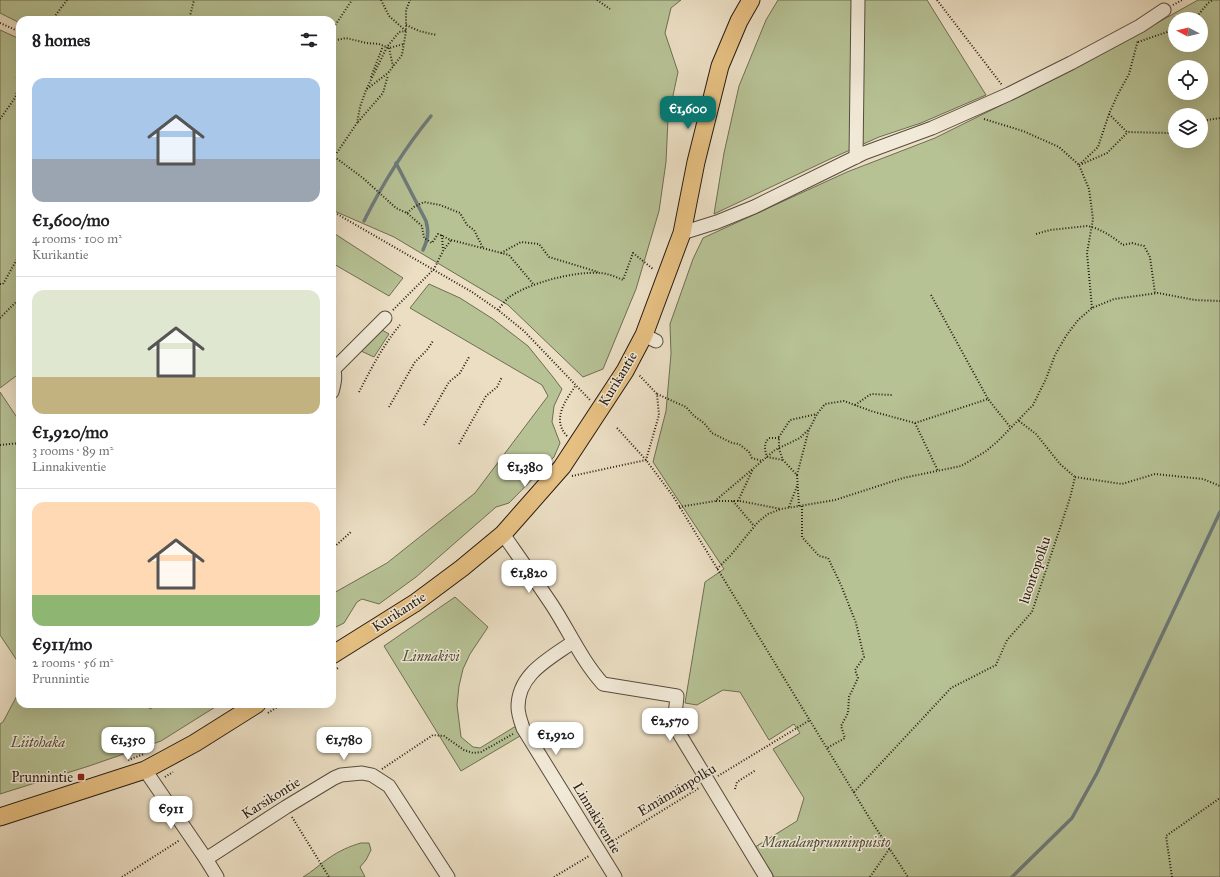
<!DOCTYPE html>
<meta charset="utf-8">
<style>
:root{--surface:#fff;--page:#f2f2f2;--text:#202124;--muted:#757577;--line:#e0e0e0;--accent:#0f766e}
body{margin:0;font-family:"IM FELL Great Primer",serif;background:var(--page);color:var(--text);height:100vh;display:flex;flex-direction:column;font-size:15px;white-space:nowrap}
*{box-sizing:border-box;margin:0}
p{font-size:13px;color:var(--muted)}
.icon{flex:none;width:22px;height:22px;fill:none;stroke:currentColor;stroke-width:2;stroke-linecap:round;stroke-linejoin:round}
.map{position:relative;flex:1;overflow:hidden}
.drawer{position:absolute;left:16px;top:16px;width:320px;height:692px;display:flex;flex-direction:column;background:var(--surface);border-radius:12px;box-shadow:0 4px 16px #0002}
.drawer>*{flex:none}
.needle{width:26px;rotate:277deg}
.fabs{position:absolute;left:1168px;top:12px;display:grid;gap:8px}
.fabs a{display:grid;place-items:center;width:40px;height:40px;border-radius:50%;background:var(--surface);box-shadow:0 4px 16px #0002;font-size:20px}
.price{position:absolute;translate:-50% -34px;padding:0 9px;border-radius:8px;background:#fff;color:#222;font-size:13px;line-height:26px;filter:drop-shadow(0 1px 2px #0008)}
.price::after{content:'';position:absolute;left:50%;top:24px;width:12px;height:9px;margin-left:-6px;background:inherit;clip-path:polygon(0 0,100% 0,50% 100%)}
.price.current{background:var(--accent);color:#fff}
ul{padding:0;list-style:none}
li{display:grid;align-content:center;gap:8px;height:212px;padding:0 16px}
li+li{border-top:1px solid var(--line)}
li span{display:grid;place-items:center;height:124px;border-radius:12px;color:#555}
li>.icon{margin-inline-start:auto}
span .icon{width:72px;height:72px;fill:#fffc;stroke-width:1}
li b{font-size:17px}
h2{display:flex;justify-content:space-between;align-items:center;height:48px;padding:0 16px;font-size:17px}
.map>svg:first-child{display:block}
.green{fill:#b6c194;stroke:#6e6e54;fill-rule:evenodd}
.lines{fill:none;stroke-linecap:round;stroke-linejoin:round}
.stream{stroke:#6e7a7b;stroke-width:3.5}
.minor-casing{stroke:#564c3f;stroke-width:15}
.major-casing{stroke:#251b13;stroke-width:19}
.path{stroke:#251b13;stroke-width:2;stroke-dasharray:1 2;stroke-linecap:butt}
.minor{stroke:#f2ead8;stroke-width:13}
.major{stroke:#e6bf82;stroke-width:17}
.poi-dot{fill:#8f2418;stroke:#f2ead8;stroke-width:1.5}
.labels{text-anchor:middle;dominant-baseline:central;stroke-width:3;stroke-linejoin:round;paint-order:stroke}
.street-label{font-size:14px;fill:#251b13;stroke:#f2ead8}
.park-label{font-size:14px;font-style:italic;fill:#504d3a;stroke:#f2ead8}
.poi-label{font-size:14px;fill:#251b13;stroke:#f2ead8;text-anchor:end}
</style>
<div class="map">
<svg width="1220" height="877" viewBox="0 0 1220 877">
<rect width="100%" height="100%" fill="#ebdec3"/>
<filter id="stains"><feTurbulence type="fractalNoise" baseFrequency=".005" numOctaves="4"/><feColorMatrix values="0 0 0 0 .2 0 0 0 0 .09 0 0 0 0 .02 0 0 0 .5 -.17"/></filter>
<radialGradient id="worn" r=".72"><stop offset=".6" stop-color="#630" stop-opacity="0"/><stop offset="1" stop-color="#630" stop-opacity=".3"/></radialGradient>
<g class="green">
<polygon points="0,0 681,0 671,8 665,33 678,72 668,119 666,162 659,211 636,289 603,369 583,377 508,305 394,237 332,210 332,20 20,20 20,23 0,13"/>
<polygon points="778,0 927,0 986,95 921,123 879,137 830,159 714,214 724,153 739,86 766,20"/>
<path d="M1198,0h22v877h-446l-19,-30 42,-26 7,-23 -31,-49 27,-16 -6,-9 -25,16 -29,-48 -17,-2 -26,15 -12,-2 20,-121 19,-13 -71,-107 13,-51 5,-57 -1,-30 23,-65 10,-21 144,-66 88,-34 147,-73zM1175,19h26v26h-26zM1175,67h26v26h-26zM1175,115h26v26h-26z"/>
<polygon points="0,30 20,39 20,68 16,78 20,80 20,373 0,388"/>
<polygon points="332,232 403,278 389,296 332,263"/>
<polygon points="429,284 460,298 493,319 528,346 553,377 562,389 554,406 552,422 560,443 554,457 509,503 496,507 416,577 379,604 362,599 357,602 344,623 332,629 332,594 387,563 475,493 548,396 542,385 410,308"/>
<polygon points="382,330 389,334 374,357 361,351"/>
<polygon points="0,392 20,422 20,665 0,635"/>
<polygon points="455,597 488,627 470,654 463,669 459,686 457,705 461,737 473,747 480,748 516,726 520,736 461,771 384,646"/>
<polygon points="20,690 20,704 147,704 150,709 159,704 220,704 161,741 89,766 0,794 0,724 3,722"/>
<path d="M361,843h8l2,7 -5,10 -6,7 5,10h-62c9,-5 17,-13 26,-19 10,-7 21,-12 32,-15z"/>
</g>
<g class="lines">
<g class="stream">
<path d="M396,163l30,58c3,11 2,18 -3,29"/>
<path d="M364,221c19,-38 40,-72 67,-105"/>
<polyline points="1012,877 1072,818 1097,773 1220,512"/>
</g>
<defs>
<g id="minor">
<polyline points="856,157 858,0"/>
<polyline points="682,233 717,222 754,207 864,153 932,128 1009,94 1071,63 1140,26 1164,10"/>
<polyline points="644,335 656,341"/>
<path d="M332,366c5,9 2,18 0,26"/>
<polyline points="334,369 385,318"/>
<path d="M503,534c16,23 33,47 49,71 17,26 30,56 51,79l74,12 -3,29 92,152"/>
<path d="M573,642c-24,17 -55,32 -55,65 0,7 3,15 5,21l92,149"/>
<polyline points="145,770 206,859 217,877"/>
<polyline points="206,859 286,807 334,778 341,775 362,773 372,775 389,786 448,877"/>
</g>
<g id="major">
<polyline points="332,655 415,603 462,568 503,534 562,467 625,371 644,335 682,233 696,162 720,66 739,21 751,0"/>
<polyline points="0,817 145,770 195,743 257,704"/>
</g>
</defs>
<use href="#minor" class="minor-casing"/>
<use href="#major" class="major-casing"/>
<g class="path">
<polyline points="381,0 389,16 406,31"/>
<polyline points="597,0 610,9"/>
<polyline points="937,0 1002,85"/>
<polyline points="1173,5 1182,0"/>
<polyline points="1195,19 1208,3 1213,0"/>
<polyline points="52,20 67,0"/>
<polyline points="189,20 194,0"/>
<polyline points="0,23 20,32"/>
<polyline points="406,25 419,31 436,35"/>
<polyline points="332,30 352,0"/>
<polyline points="332,41 346,38 366,43 379,44 389,48 404,44"/>
<polyline points="1138,42 1167,32 1175,23"/>
<polyline points="389,48 393,66"/>
<polyline points="371,77 383,46"/>
<polyline points="367,89 388,73 402,55 406,31 406,10 410,0"/>
<polyline points="1109,114 1127,132 1168,133 1175,130"/>
<polyline points="0,119 15,98 20,83"/>
<polyline points="984,119 1023,131 1059,147 1079,165 1089,189 1093,219 1087,253 1092,308"/>
<polyline points="1201,121 1220,118"/>
<polyline points="358,122 383,93 388,75"/>
<polyline points="332,155 363,178 396,208 407,213 422,226 424,238 432,243 438,234 451,240 509,255 534,285"/>
<polyline points="1082,164 1107,153 1127,133"/>
<polyline points="1079,165 1098,147 1109,114 1118,94 1129,74 1138,40"/>
<polyline points="332,167 334,157 357,123 360,107 366,90 387,47 399,32 406,31"/>
<polyline points="332,211 472,292 498,310 524,331 590,400"/>
<polyline points="407,213 414,207 424,202 440,205 460,213 467,225 474,230 483,248"/>
<path d="M1036,234l14,-4 37,-4c13,2 26,11 36,19l9,-2 12,3 6,11 5,36"/>
<polyline points="442,235 443,250"/>
<polyline points="501,253 521,242 539,244 549,257 598,272"/>
<polyline points="0,284 3,284 20,254"/>
<polyline points="931,295 988,399"/>
<polyline points="393,310 434,269 443,251 451,240"/>
<path d="M498,310c3,-4 7,-9 10,-12 20,-15 67,-27 92,-25 7,0 16,4 23,7l10,-27 20,16"/>
<polyline points="0,318 20,298"/>
<path d="M359,392c12,-23 24,-47 41,-67"/>
<polyline points="657,394 686,407 694,416 704,423 712,433 732,443 739,444 749,452 752,458 762,461"/>
<polyline points="855,405 871,394 892,395"/>
<polyline points="389,407 415,362 427,350 433,341"/>
<polyline points="1019,421 1036,434 1060,464 1075,477"/>
<polyline points="915,423 938,471"/>
<polyline points="424,425 449,382 460,373 469,357"/>
<polyline points="617,428 646,460 673,496 870,819 908,877"/>
<path d="M567,436c-16,-17 -1,-36 9,-51"/>
<path d="M779,438h-10c-6,6 -4,12 -2,19l16,3"/>
<polyline points="459,444 486,396 497,387 502,377"/>
<polyline points="0,445 20,443"/>
<polyline points="797,475 809,429"/>
<polyline points="572,476 646,460 659,415 657,394 639,375"/>
<polyline points="1075,477 1122,484 1155,474 1203,479 1220,486"/>
<polyline points="716,501 740,501 781,509"/>
<polyline points="733,501 754,526"/>
<polyline points="738,501 753,469"/>
<polyline points="799,506 797,475 783,460 779,449 779,437 790,420 817,414"/>
<polyline points="802,506 802,537 819,556 828,558 841,585 856,623 864,657 855,670 858,678 849,697 848,713 841,726 845,738 827,748"/>
<polyline points="679,507 715,501 775,450 800,438 810,428 817,414 825,404 844,401 871,411 915,423 988,399 1011,428"/>
<polyline points="789,507 797,486"/>
<polyline points="332,549 352,531"/>
<polyline points="717,569 730,556 758,522 768,514 781,509 835,500 903,478 961,466 985,452 998,441 1033,405 1046,379 1055,355 1066,336 1078,320 1092,308 1114,299 1158,293 1195,300 1220,301"/>
<polyline points="332,672 338,668"/>
<polyline points="268,713 282,704"/>
<polyline points="128,760 144,754"/>
<polyline points="382,769 433,735 444,736 464,750 473,753 481,752 513,734"/>
<polyline points="718,776 810,720"/>
<polyline points="165,777 173,772"/>
<polyline points="735,789 737,782 756,770"/>
<polyline points="854,792 951,688 996,665 1007,640 1032,612 1070,498 1075,477"/>
<polyline points="292,817 329,877"/>
<polyline points="608,844 699,788"/>
<polyline points="122,877 180,840"/>
<polyline points="554,877 589,856"/>
<polyline points="870,877 890,848"/>
<polyline points="1172,877 1166,836 1220,798"/>
</g>
<use href="#minor" class="minor"/>
<use href="#major" class="major"/>
</g>
<rect class="poi-dot" x="77" y="773" width="8" height="8" rx="2"/>
<g class="labels">
<g class="street-label">
<text transform="translate(618 379) rotate(-59)">Kurikantie</text>
<text transform="translate(1035 570) rotate(-71)">luontopolku</text>
<text transform="translate(399 612) rotate(-33)">Kurikantie</text>
<text transform="translate(677 790) rotate(-31)">Emännänpolku</text>
<text transform="translate(271 798) rotate(-32)">Karsikontie</text>
<text transform="translate(597 818) rotate(59)">Linnakiventie</text>
</g>
<g class="park-label">
<text x="431" y="656">Linnakivi</text>
<text x="38" y="742">Liitohaka</text>
<text x="826" y="842">Manalanprunninpuisto</text>
</g>
<g class="poi-label">
<text x="73" y="777">Prunnintie</text>
</g>
</g>
<rect width="100%" height="100%" filter="url(#stains)"/>
<rect width="100%" height="100%" fill="url(#worn)"/>
</svg>
<div class="fabs">
<a><svg class="needle" viewBox="-14 -14 28 28"><path d="M0-13l5 13h-10z" fill="#e53935"/><path d="M0 13l5-13h-10z" fill="#757577"/></svg></a>
<a><svg class="icon" aria-label="locate" viewBox="0 0 24 24"><circle cx="12" cy="12" r="6"/><path d="M12 2v4M12 18v4M2 12h4M18 12h4"/></svg></a>
<a><svg class="icon" aria-label="layers" viewBox="0 0 24 24"><path d="M12 4l9 5-9 5-9-5zM3 14l9 5 9-5"/></svg></a>
</div>
<b class="price current" style="left:688px;top:130px">€1,600</b>
<b class="price" style="left:525px;top:488px">€1,380</b>
<b class="price" style="left:529px;top:594px">€1,820</b>
<b class="price" style="left:670px;top:742px">€2,570</b>
<b class="price" style="left:556px;top:756px">€1,920</b>
<b class="price" style="left:128px;top:761px">€1,350</b>
<b class="price" style="left:344px;top:761px">€1,780</b>
<b class="price" style="left:171px;top:830px">€911</b>
<section class="drawer">
<h2>8 homes<svg class="icon" aria-label="filters" viewBox="0 0 24 24"><path d="M4 7h16M4 17h16"/><circle cx="9" cy="7" r="2"/><circle cx="15" cy="17" r="2"/></svg></h2>
<ul>
<li><span style="background:linear-gradient(#a9c7e8 65%,#9aa5b1 0)"><svg class="icon" aria-label="home" viewBox="0 0 24 24"><path d="M3 11l9-7 9 7M6 9v11h12V9"/></svg></span><div><b>€1,600/mo</b><p>4 rooms · 100 m²</p><p>Kurikantie</p></div></li>
<li><span style="background:linear-gradient(#dfe7d0 70%,#c2b280 0)"><svg class="icon" aria-label="home" viewBox="0 0 24 24"><path d="M3 11l9-7 9 7M6 9v11h12V9"/></svg></span><div><b>€1,920/mo</b><p>3 rooms · 89 m²</p><p>Linnakiventie</p></div></li>
<li><span style="background:linear-gradient(#ffd9b3 75%,#8fb573 0)"><svg class="icon" aria-label="home" viewBox="0 0 24 24"><path d="M3 11l9-7 9 7M6 9v11h12V9"/></svg></span><div><b>€911/mo</b><p>2 rooms · 56 m²</p><p>Prunnintie</p></div></li>
</ul>
</section>
</div>
